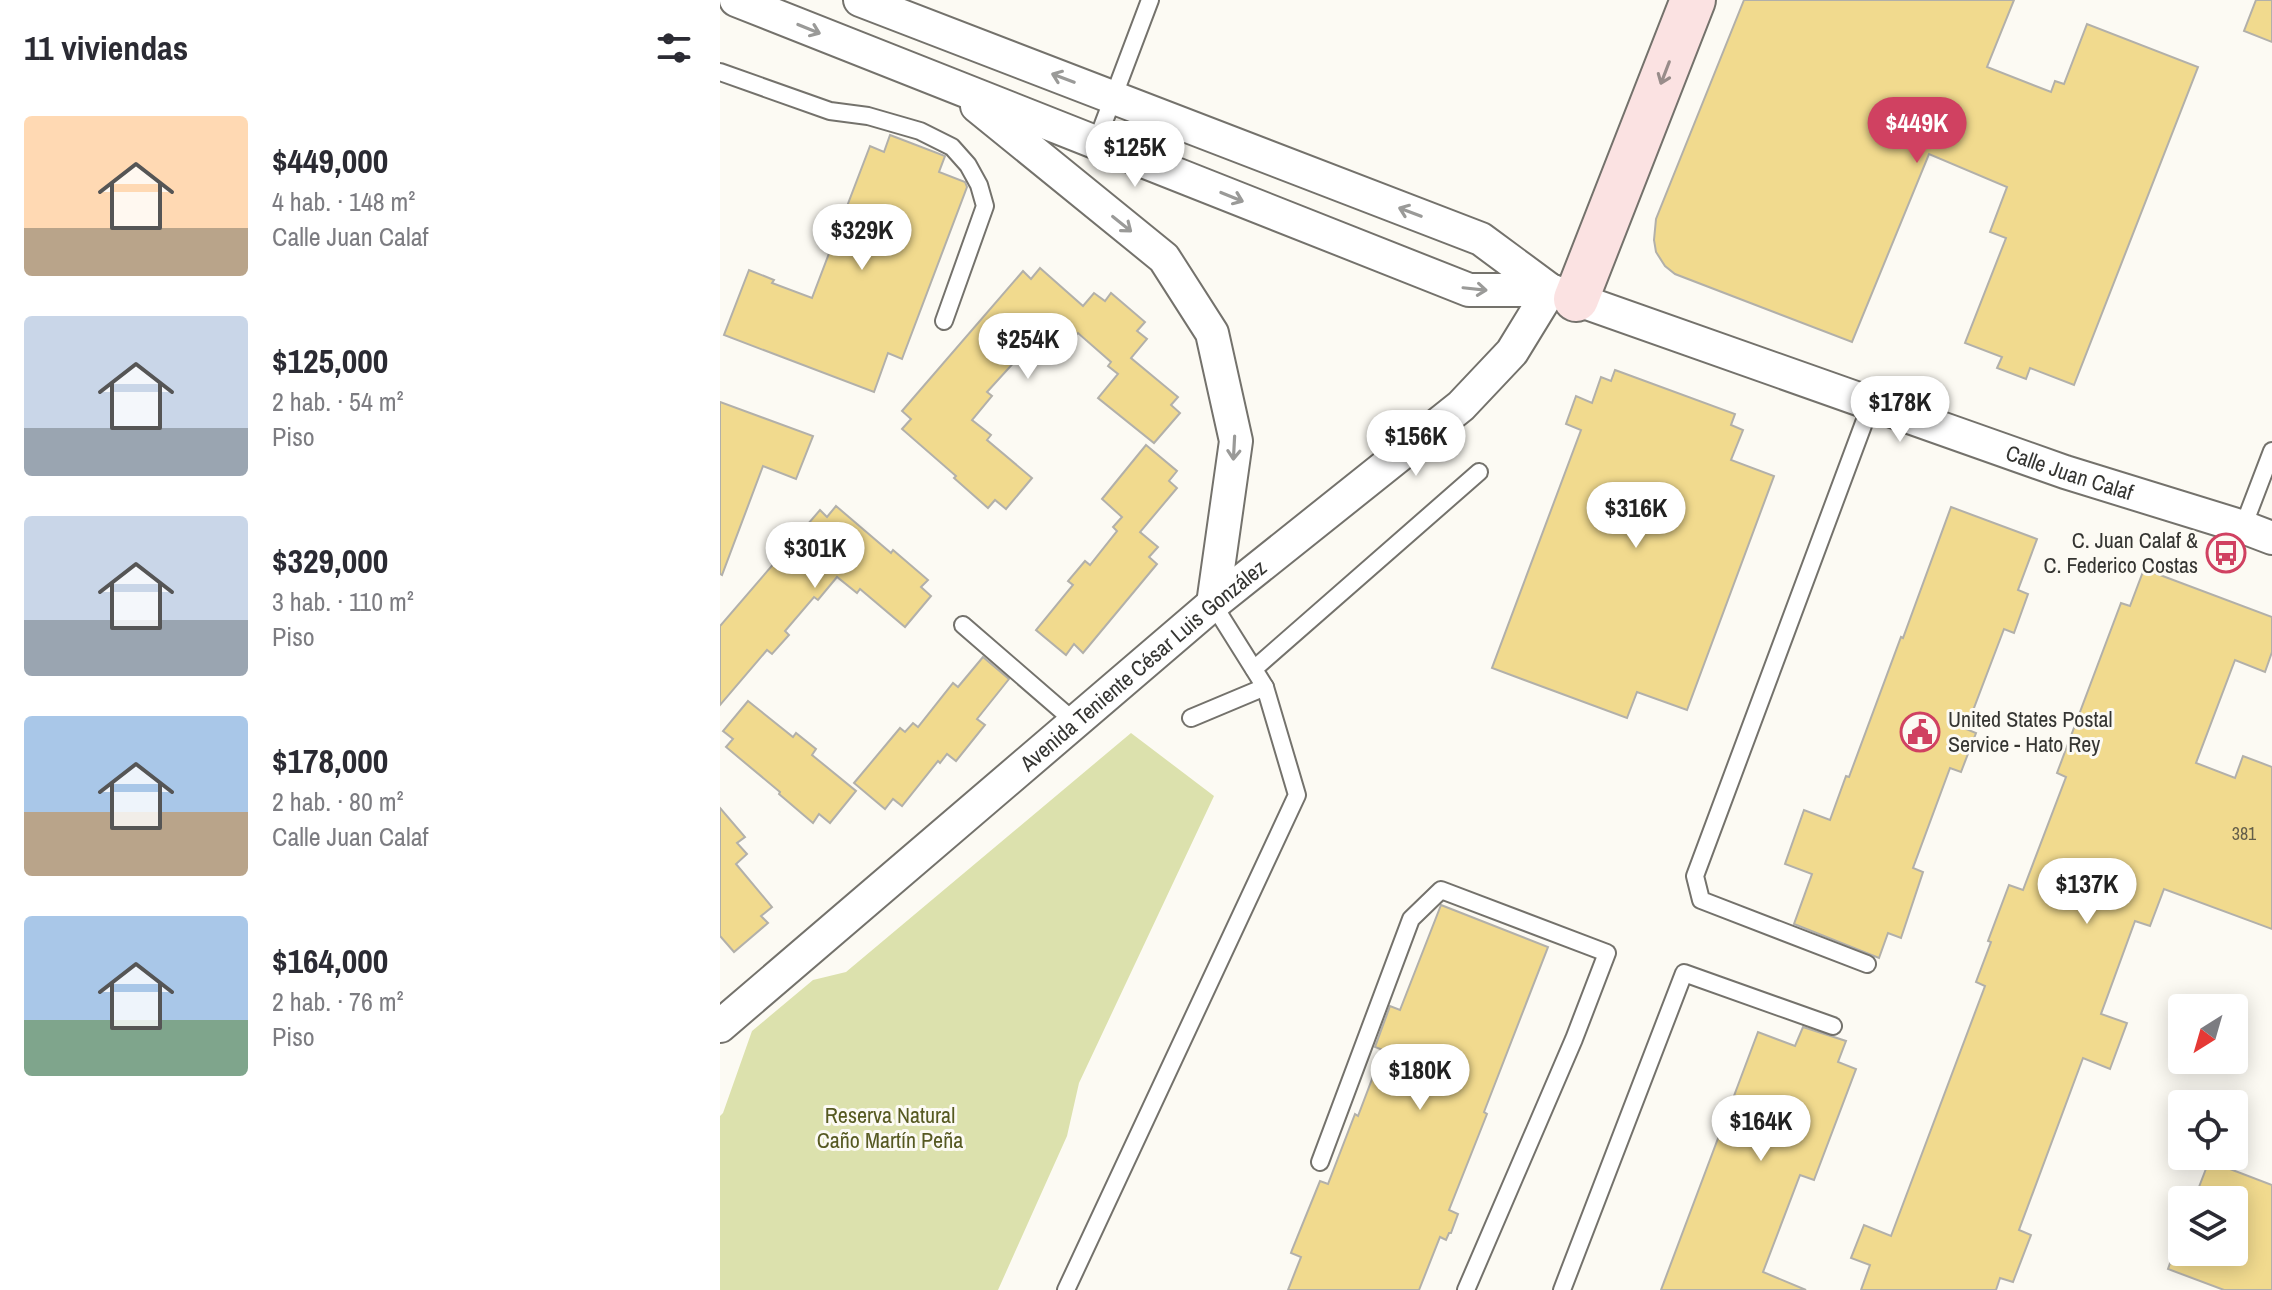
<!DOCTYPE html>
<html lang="es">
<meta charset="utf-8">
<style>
:root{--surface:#fff;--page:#f2f2f3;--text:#2b2b33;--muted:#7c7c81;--accent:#d04161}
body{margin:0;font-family:"Archivo Narrow",sans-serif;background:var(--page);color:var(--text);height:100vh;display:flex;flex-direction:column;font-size:30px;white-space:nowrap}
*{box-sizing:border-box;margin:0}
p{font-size:26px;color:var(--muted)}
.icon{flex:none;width:44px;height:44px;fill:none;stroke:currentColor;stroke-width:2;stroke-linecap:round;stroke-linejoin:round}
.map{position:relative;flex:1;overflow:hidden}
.details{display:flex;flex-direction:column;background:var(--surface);width:720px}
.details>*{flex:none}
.needle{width:52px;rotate:217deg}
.buttons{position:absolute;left:1448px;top:994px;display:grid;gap:16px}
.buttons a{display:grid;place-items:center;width:80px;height:80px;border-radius:8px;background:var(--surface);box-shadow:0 4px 20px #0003;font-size:40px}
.price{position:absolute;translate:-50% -68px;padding:0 18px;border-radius:28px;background:#fff;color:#222;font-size:26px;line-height:52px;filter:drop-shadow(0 2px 4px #0008)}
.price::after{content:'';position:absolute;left:50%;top:48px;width:24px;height:18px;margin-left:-12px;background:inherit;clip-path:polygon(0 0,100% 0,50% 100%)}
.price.selected{background:var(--accent);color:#fff}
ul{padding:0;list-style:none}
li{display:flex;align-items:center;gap:24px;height:200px;padding:0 24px}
li span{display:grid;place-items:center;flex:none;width:224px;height:160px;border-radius:8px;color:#555}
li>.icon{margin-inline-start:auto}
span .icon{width:96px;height:96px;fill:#fffc;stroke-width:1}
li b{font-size:34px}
h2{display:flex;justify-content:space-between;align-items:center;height:96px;padding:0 24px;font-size:34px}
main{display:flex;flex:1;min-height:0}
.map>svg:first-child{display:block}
.green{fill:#dce1ad}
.building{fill:#f1da8e;stroke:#b2b0aa;stroke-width:2}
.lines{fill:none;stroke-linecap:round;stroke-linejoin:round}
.lane-casing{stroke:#74726c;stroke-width:20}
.street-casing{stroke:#74726c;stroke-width:36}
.secondary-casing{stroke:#74726c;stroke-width:48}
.lane{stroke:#fff;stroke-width:16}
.street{stroke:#fff;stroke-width:32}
.secondary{stroke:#fbe2e2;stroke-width:44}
.oneway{stroke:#9a9a98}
.oneway2{stroke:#988c8a}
.labels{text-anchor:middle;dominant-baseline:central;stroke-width:6;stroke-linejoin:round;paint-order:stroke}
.number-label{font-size:18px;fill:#645e49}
.street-label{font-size:22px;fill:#353532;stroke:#fcfaf3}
.poi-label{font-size:22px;fill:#353532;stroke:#fcfaf3;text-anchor:end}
.park-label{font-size:22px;fill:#565921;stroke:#fcfaf3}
</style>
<main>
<section class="details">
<h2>11 viviendas<svg class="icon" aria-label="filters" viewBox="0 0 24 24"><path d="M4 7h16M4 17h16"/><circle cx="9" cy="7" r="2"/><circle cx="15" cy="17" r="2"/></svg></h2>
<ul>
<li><span style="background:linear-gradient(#ffd9b3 70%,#b9a48a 0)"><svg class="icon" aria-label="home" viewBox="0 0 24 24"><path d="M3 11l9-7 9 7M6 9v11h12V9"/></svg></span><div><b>$449,000</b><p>4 hab. · 148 m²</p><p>Calle Juan Calaf</p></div></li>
<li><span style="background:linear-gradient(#c9d6e8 70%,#9aa5b1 0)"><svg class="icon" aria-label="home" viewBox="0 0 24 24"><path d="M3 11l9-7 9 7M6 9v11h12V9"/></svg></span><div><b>$125,000</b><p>2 hab. · 54 m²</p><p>Piso</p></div></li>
<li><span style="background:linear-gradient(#c9d6e8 65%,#9aa5b1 0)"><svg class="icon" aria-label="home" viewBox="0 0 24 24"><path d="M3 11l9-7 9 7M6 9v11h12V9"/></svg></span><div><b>$329,000</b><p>3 hab. · 110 m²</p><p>Piso</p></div></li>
<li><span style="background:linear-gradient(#a9c7e8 60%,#b9a48a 0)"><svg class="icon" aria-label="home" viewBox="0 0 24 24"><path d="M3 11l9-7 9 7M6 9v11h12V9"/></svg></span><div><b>$178,000</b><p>2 hab. · 80 m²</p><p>Calle Juan Calaf</p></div></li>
<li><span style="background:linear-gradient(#a9c7e8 65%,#7fa58c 0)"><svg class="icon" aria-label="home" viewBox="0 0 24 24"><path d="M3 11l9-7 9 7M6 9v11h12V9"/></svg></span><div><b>$164,000</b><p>2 hab. · 76 m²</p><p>Piso</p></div></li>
</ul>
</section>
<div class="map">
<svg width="1552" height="1290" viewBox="0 0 1552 1290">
<rect width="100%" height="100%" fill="#fcfaf3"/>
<polygon class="green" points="411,733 494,796 359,1083 347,1136 278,1290 0,1290 0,1116 3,1113 32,1031 93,980 126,972"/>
<g class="building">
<polygon points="1024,0 1294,0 1267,67 1331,92 1335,81 1344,84 1367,24 1478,67 1354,385 1310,368 1306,379 1277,368 1282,357 1245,343 1286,238 1270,232 1287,187 1209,154 1132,342 955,274 945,266 936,252 934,240 936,219"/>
<polygon points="1536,0 1552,0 1552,42 1524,31"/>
<polygon points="170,135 225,156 219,172 245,182 247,187 182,359 168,353 154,392 4,335 29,270 54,280 52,283 92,298 150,146 164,152"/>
<polygon points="320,268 363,306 374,293 385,301 391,293 425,322 417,331 427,339 411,358 458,397 451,405 460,413 434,443 378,398 398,374 388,366 391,362 358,333 354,337 334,321 300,361 297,359 267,392 272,396 252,420 271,435 267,440 312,478 286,509 275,500 268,508 234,478 236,476 182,429 191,419 182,411 303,271 311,279"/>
<polygon points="895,370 1015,414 1011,425 1023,430 1011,460 1054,476 967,710 917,692 907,718 772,668 861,430 846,424 856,396 872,403 881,377 891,381"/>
<polygon points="0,402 93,436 76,479 43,466 2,575 0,574"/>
<polygon points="426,445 457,471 449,481 457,488 420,532 438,547 429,557 437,564 363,653 354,644 346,655 316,630 353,585 348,581 365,561 370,565 397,531 393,527 402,517 382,499"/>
<polygon points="116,506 171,553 173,550 208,580 201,587 211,596 185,627 140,589 137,593 117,577 98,600 94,597 65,631 69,635 52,654 47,650 0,705 0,626 100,510 107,517"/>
<polygon points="1231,507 1317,539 1298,590 1308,594 1294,633 1284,629 1246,729 1256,733 1241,772 1230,768 1193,868 1203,872 1181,938 1168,933 1159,958 1074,924 1092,874 1065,864 1084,810 1110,820 1126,776 1129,777 1181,637 1183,638"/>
<polygon points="1424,569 1552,617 1552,652 1545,672 1515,660 1476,763 1515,778 1523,756 1552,767 1552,929 1444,889 1430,926 1415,921 1381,1014 1407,1023 1390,1069 1363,1058 1299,1230 1311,1235 1293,1282 1280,1278 1276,1290 1141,1290 1150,1265 1131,1258 1144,1225 1171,1236 1265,986 1256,982 1271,942 1268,941 1289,885 1303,890 1346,777 1337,773 1401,603 1410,606"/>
<polygon points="263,657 289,679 257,719 265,725 236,761 227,754 220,763 218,761 182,806 173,799 165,809 134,783 180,728 185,732 193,723 198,727 233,683 238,687"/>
<polygon points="28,701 73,737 76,733 96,749 92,755 136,791 110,823 99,814 93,823 59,794 60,792 6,747 13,739 3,731"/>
<polygon points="0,808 25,837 17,843 27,854 16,864 52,907 41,916 48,923 14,952 0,936"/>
<polygon points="721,905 828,947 764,1112 767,1114 729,1210 738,1214 731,1233 729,1233 726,1240 720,1237 699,1290 568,1290 581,1257 571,1253 572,1250 600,1181 608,1184 635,1114 638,1116 663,1050 655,1047 670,1006 680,1010"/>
<polygon points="1083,1027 1126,1041 1118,1062 1136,1069 1094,1180 1080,1175 1043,1272 1086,1290 941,1290 1038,1032 1075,1046"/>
<polygon points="1489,1161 1552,1185 1552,1290 1504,1290 1448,1269 1454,1252 1514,1252 1514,1200 1474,1200"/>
</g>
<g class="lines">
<defs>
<g id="lane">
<polyline points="0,72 110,111 148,116 200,131 232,147 248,165 259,185 265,206 224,321"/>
<polyline points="376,143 430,0"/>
<polyline points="1523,527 1552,451"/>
<polyline points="243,625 355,722"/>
<polyline points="534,669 759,472"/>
<polyline points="471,718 545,687"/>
<polyline points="1147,964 981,900 975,876 1151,404"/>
<polyline points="600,1162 691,919 721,890 887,953 854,1039 746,1290"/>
<polyline points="346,1290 577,795 545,687 493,604"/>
<polyline points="842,1290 964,973 1113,1026"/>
</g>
<g id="street">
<polyline points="16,0 749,290 830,290"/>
<path id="s1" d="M140,0l621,239 69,51 515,182 178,55 29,11"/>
<polyline points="257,106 444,258 492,333 516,441 493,604"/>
<path id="s2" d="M0,1026l493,-422 248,-198 51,-54 38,-62"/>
</g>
<polyline id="secondary" points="856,299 973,0"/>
</defs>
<use href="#lane" class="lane-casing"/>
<use href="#street" class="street-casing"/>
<use href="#secondary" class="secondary-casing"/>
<use href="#lane" class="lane"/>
<use href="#street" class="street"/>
<use href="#secondary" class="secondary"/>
</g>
<defs><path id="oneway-shaft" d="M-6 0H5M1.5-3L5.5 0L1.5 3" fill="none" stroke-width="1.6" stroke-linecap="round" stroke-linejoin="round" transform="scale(2)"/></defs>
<g class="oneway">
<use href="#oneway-shaft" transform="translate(89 29) rotate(22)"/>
<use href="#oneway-shaft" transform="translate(343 78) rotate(-159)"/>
<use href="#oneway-shaft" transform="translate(512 197) rotate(22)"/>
<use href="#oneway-shaft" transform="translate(690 212) rotate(-159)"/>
<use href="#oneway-shaft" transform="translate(402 224) rotate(39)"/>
<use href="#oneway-shaft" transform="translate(755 289) rotate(6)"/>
<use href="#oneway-shaft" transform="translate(514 448) rotate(93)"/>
</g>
<use class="oneway2" href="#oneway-shaft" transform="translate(945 73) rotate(111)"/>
<defs>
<symbol id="bus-ring" viewBox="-11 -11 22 22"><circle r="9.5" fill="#fcfaf3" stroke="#d04161" stroke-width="1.5"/><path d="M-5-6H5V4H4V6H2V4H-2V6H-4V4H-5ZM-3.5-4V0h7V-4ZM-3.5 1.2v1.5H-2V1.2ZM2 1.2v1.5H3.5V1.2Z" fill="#d04161"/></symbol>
<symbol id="civic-ring" viewBox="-11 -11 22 22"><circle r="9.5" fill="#fcfaf3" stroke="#d04161" stroke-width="1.5"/><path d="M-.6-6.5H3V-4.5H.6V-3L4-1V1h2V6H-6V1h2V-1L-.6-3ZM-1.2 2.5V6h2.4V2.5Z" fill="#d04161"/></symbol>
</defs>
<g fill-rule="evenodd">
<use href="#bus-ring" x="1484" y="531" width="44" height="44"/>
<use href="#civic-ring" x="1178" y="710" width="44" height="44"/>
</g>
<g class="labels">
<g class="number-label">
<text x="1524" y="833">381</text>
</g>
<g class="street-label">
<text stroke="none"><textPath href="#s1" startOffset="1302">Calle Juan Calaf</textPath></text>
<text stroke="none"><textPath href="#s2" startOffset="556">Avenida Teniente César Luis González</textPath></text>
</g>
<g class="poi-label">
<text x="1478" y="540">C. Juan Calaf &amp;<tspan x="1478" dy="25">C. Federico Costas</tspan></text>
<text x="1228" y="719" text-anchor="start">United States Postal<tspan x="1228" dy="25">Service - Hato Rey</tspan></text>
</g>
<g class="park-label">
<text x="170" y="1115">Reserva Natural<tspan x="170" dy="25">Caño Martín Peña</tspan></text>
</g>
</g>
</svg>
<div class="buttons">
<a><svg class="needle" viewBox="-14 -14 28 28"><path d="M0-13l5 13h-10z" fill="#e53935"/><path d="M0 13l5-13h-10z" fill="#7c7c81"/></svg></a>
<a><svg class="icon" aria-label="locate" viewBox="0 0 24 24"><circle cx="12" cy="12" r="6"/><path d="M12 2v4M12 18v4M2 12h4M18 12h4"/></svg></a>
<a><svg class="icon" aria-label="layers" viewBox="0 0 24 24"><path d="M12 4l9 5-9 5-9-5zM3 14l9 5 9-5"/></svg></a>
</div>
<b class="price selected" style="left:1197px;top:165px">$449K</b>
<b class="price" style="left:415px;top:189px">$125K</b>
<b class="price" style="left:142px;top:272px">$329K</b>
<b class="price" style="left:308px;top:381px">$254K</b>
<b class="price" style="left:1180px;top:444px">$178K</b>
<b class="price" style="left:696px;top:478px">$156K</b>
<b class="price" style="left:916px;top:550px">$316K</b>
<b class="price" style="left:95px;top:590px">$301K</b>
<b class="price" style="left:1367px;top:926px">$137K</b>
<b class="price" style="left:700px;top:1112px">$180K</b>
<b class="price" style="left:1041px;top:1163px">$164K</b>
</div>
</main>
